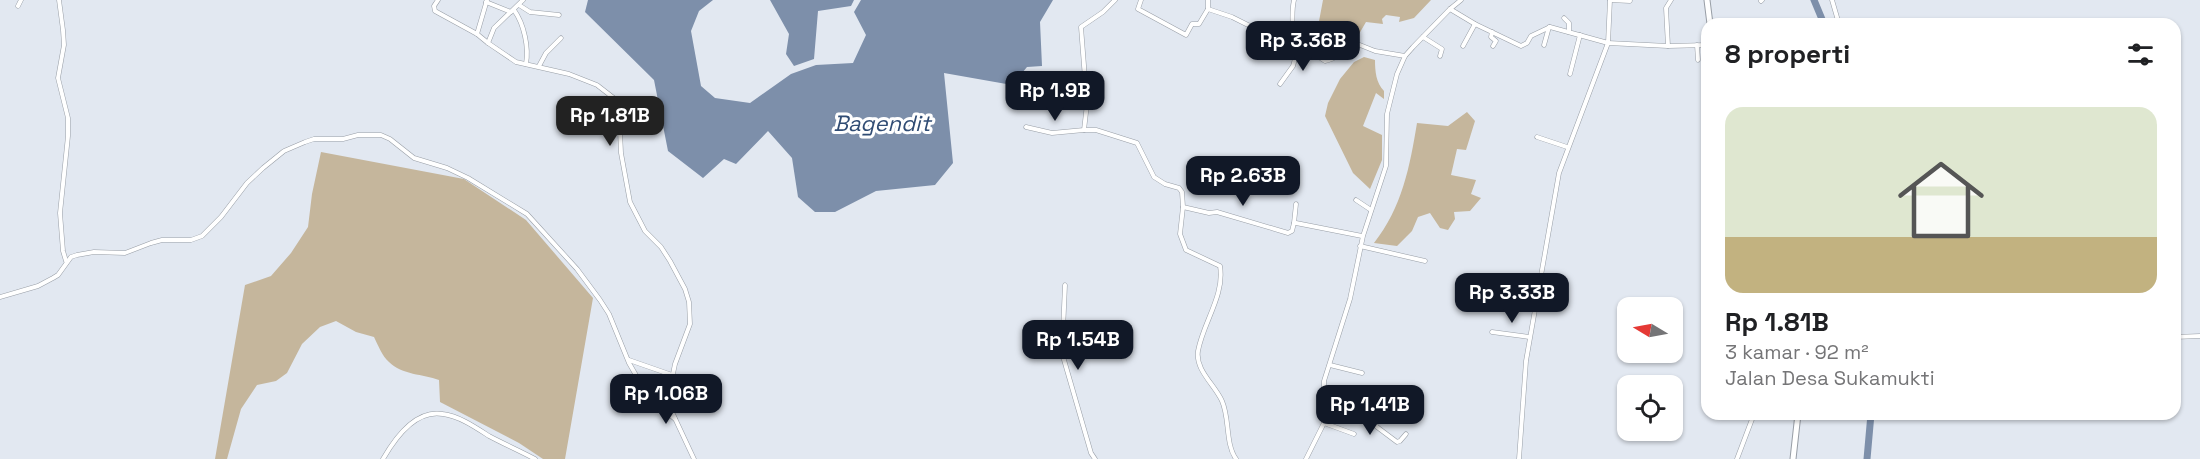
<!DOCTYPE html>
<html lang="id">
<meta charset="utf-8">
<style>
:root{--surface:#fff;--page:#f2f2f2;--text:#202124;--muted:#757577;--accent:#111827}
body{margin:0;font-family:"Space Grotesk",sans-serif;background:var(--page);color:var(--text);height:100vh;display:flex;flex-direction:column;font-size:22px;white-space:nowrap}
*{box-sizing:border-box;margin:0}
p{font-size:20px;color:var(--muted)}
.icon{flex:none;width:33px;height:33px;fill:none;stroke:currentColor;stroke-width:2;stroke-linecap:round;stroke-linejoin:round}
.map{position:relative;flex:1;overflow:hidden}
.sheet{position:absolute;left:1701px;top:18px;width:480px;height:402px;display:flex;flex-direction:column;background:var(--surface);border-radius:18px;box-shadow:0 2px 4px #0004}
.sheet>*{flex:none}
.needle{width:39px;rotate:280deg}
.fabs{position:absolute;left:1617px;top:297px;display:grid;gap:12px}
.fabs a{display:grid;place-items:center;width:66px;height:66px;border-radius:12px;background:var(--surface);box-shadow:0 2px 4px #0004;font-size:30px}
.price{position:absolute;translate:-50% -51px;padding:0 14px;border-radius:12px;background:var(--accent);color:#fff;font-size:20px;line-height:39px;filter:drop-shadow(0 2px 3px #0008)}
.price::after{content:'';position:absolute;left:50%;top:36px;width:18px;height:14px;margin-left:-9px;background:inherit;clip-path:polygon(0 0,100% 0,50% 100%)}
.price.selected{background:#222;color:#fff}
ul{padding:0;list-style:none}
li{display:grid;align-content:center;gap:12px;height:318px;padding:0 24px}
li span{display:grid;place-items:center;height:186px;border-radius:18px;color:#555}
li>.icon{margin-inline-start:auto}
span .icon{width:108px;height:108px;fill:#fffc;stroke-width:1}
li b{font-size:26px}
h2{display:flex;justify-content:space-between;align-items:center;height:72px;padding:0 24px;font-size:26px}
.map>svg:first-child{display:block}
.green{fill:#c5b69c}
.water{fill:#7d8faa}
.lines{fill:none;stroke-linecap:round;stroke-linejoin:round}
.river{stroke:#7d8faa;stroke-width:7}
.minor-casing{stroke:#989ea6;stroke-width:5}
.secondary-casing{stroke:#989ea6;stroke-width:7}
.minor{stroke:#fff;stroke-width:4}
.secondary{stroke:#fff;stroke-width:5}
.labels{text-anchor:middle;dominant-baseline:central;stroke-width:6;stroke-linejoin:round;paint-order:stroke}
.water-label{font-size:22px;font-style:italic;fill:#304c74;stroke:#fff}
</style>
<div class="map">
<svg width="2200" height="459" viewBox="0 0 2200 459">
<rect width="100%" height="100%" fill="#e2e8f1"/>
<g class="green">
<polygon points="1323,0 1431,0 1414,18 1399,22 1400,17 1386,15 1382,19 1383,24 1366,22 1359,34 1343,26 1334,52 1336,56 1326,61 1313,53"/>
<path d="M1364,57l11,3c0,11 1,23 9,31v8l-8,-6 -13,33 19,9v25l-12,29 -17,-16 -28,-57 3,-13 12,-24 14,-17z"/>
<path d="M1467,112l8,9 -9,29 -9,-1 -6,26 25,5 -5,14 10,4 -11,13 -16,1 1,7 -7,11 -8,-2 -10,-15 -12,4 -6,14 -15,15 -23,-3c28,-35 36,-77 43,-120l31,3z"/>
<path d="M321,152l143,27 62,41 67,78 -28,161h-22l-24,-16 -79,-41 -1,-22c-16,-6 -37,-5 -50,-18 -7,-6 -11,-17 -15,-25l-18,-5 -20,-11 -16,6 -18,17 -15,29 -11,8 -19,4 -16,24 -14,50h-12l30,-174 26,-9 20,-23 17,-26 4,-33z"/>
</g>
<g class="water">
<polygon points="588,0 713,0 699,11 691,31 701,86 715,98 750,103 791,74 816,65 853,63 866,35 854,12 861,0 1053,0 1040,22 1042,66 1027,67 1012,85 944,73 953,163 935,185 876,191 835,212 815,212 798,197 792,158 768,131 736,164 724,159 703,178 668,151 654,80 585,12"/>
<polygon points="770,0 854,0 851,6 818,11 814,59 794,66 786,54 789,34"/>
</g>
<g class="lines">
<g class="river">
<polyline points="1814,0 1824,24"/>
<polyline points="1867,459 1871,414"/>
</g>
<defs>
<g id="minor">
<polyline points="59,0 63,30 64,45 58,78 68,118 68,136 60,213 63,251 66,261"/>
<polyline points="438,0 434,6 435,11 477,34 488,43"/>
<polyline points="523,0 494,28 488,43 516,62 569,74 597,85 615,99 619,109 621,153 630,202 645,231 661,247 670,261 685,289 689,302 690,324 675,364 669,393 672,412 694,459"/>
<path d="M1115,0l-12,12 -22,15 6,77 -3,26h12l41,13 17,34 11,7 14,4 3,4 1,15 -3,27 6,16 34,16c5,29 -17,57 -22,85 -3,19 17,34 24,50 8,18 3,42 14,58"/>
<polyline points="1141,0 1138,9 1186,35 1192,24 1199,24 1208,9"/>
<path d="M1208,0v9l24,8 56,28 19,4 18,12c11,-2 21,-11 30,-18l20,8 30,5"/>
<polyline points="1610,0 1630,1"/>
<polyline points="1832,0 1839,24"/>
<polyline points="1761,1 1762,0"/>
<polyline points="486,2 511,12"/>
<polyline points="519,5 530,12 559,15"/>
<polyline points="18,6 21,0"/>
<polyline points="1450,9 1475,24 1521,46 1527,43 1531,36 1550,27 1608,43 1610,0"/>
<path d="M514,10c10,14 15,37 12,54"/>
<polyline points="1564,18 1569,23 1569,32"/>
<polyline points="1492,32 1491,37 1496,41 1493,46"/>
<polyline points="477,34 487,0"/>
<polyline points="1423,37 1442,49 1440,56"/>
<path d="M1288,45c8,-16 2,-28 6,-45"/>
<polyline points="1544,45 1549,27"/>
<polyline points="1697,45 1698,60"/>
<polyline points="1463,46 1475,24"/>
<polyline points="1668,46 1666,8 1671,0"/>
<polyline points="539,66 546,53 561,38"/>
<polyline points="1570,74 1580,35"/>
<polyline points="1280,84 1293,66 1298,48"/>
<polyline points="1026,127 1052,133 1084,130"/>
<polyline points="1537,137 1567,147"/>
<polyline points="1356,200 1371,210"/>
<polyline points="1183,207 1209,213 1217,212 1288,233 1292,231 1294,223 1296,223 1362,236"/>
<polyline points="1294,223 1296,204"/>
<polyline points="1360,246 1425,261"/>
<polyline points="1065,285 1062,353 1091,453 1095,459"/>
<polyline points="0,297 38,286 53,278 58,275 71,257 77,255 94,252 125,253 151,243 162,240 191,240 202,236 221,217 247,183 263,168 284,151 305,142 314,139 343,139 358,135 381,135 390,139 414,158 447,168 468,178 527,214 577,269 600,300 609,314 629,363 649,398 675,419"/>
<polyline points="1492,332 1529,337"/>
<polyline points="2175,337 2200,336"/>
<polyline points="629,360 672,375"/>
<polyline points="1330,365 1362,373"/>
<polyline points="1325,402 1352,411 1371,420 1377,427 1397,442 1400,441 1406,434"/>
<polyline points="1324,423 1354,434"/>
<path d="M383,459c12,-21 33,-50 60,-45 16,2 32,13 46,22 15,8 31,15 46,23"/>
<polyline points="1306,459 1324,423 1324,381 1350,299 1363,236 1386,166 1387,114 1397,74 1405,56 1413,47 1450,9 1461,0"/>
<polyline points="1519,459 1526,361 1559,173 1608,43 1668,46 1707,45"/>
<polyline points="1737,459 1754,414"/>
</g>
<g id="secondary">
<polyline points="1707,0 1710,24"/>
<polyline points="1793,459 1798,414"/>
</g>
</defs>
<use href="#minor" class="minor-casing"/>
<use href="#secondary" class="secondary-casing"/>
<use href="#minor" class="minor"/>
<use href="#secondary" class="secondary"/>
</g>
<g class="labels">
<g class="water-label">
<text x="882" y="123">Bagendit</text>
</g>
</g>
</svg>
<div class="fabs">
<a><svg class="needle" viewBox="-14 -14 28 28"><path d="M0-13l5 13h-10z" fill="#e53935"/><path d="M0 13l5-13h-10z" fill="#757577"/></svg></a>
<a><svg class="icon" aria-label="locate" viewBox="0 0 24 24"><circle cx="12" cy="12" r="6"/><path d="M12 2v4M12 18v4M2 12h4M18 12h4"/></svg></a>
</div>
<b class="price" style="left:1303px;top:72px">Rp 3.36B</b>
<b class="price" style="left:1055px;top:122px">Rp 1.9B</b>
<b class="price selected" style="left:610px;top:147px">Rp 1.81B</b>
<b class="price" style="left:1243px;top:207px">Rp 2.63B</b>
<b class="price" style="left:1512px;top:324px">Rp 3.33B</b>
<b class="price" style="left:1078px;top:371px">Rp 1.54B</b>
<b class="price" style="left:666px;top:425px">Rp 1.06B</b>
<b class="price" style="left:1370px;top:436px">Rp 1.41B</b>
<section class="sheet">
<h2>8 properti<svg class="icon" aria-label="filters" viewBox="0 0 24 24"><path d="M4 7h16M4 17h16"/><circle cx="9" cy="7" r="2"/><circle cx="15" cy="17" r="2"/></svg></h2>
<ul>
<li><span style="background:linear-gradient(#dfe7d0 70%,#c2b280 0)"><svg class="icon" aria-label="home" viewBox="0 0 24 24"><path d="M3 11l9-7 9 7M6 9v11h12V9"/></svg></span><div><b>Rp 1.81B</b><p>3 kamar · 92 m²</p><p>Jalan Desa Sukamukti</p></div></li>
</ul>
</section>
</div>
